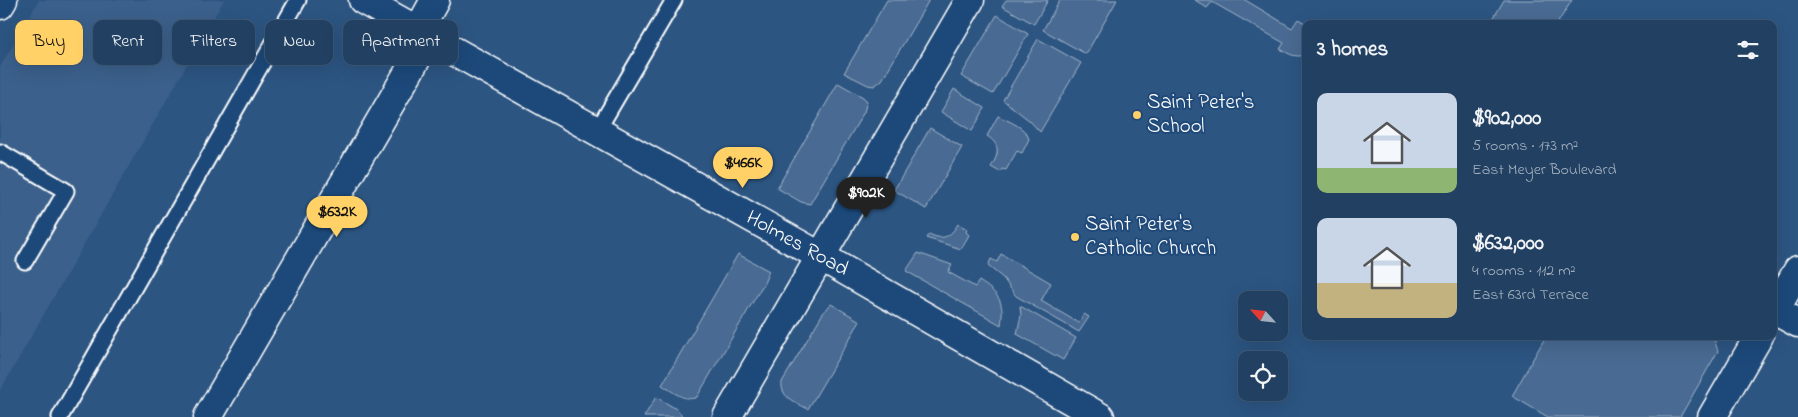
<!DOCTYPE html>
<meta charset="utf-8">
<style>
:root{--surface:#214062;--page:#294768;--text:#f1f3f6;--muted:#a2afbe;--line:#3e5977;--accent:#ffd166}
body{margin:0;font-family:"Indie Flower",sans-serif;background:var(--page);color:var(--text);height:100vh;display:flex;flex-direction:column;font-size:19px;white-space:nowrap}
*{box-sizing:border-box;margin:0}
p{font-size:16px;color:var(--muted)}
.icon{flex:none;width:28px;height:28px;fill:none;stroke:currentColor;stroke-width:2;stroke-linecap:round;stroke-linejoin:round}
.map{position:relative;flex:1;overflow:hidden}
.side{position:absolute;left:1302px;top:20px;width:475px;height:320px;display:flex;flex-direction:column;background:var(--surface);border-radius:10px;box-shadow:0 5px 20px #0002,0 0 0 1px var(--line)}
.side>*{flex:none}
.hud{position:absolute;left:15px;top:20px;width:475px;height:45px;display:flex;gap:10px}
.needle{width:32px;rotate:297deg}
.tools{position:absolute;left:1238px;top:291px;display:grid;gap:10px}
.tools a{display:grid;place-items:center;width:50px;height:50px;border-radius:10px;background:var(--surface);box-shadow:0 5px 20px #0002,0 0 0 1px var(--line);font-size:25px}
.price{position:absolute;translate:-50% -42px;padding:0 11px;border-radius:18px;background:var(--accent);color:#111;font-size:16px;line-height:32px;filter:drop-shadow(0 1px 2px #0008)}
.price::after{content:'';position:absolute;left:50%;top:30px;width:15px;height:11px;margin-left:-8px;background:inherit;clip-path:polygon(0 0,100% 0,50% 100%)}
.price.active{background:#222;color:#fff}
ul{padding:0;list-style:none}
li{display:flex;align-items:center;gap:15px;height:125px;padding:0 15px}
li span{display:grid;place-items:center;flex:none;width:140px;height:100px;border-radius:10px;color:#555}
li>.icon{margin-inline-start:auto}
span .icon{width:60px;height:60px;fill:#fffc;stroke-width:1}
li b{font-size:21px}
h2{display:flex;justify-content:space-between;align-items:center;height:60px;padding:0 15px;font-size:21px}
.tag{padding:0 18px;border-radius:10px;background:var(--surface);box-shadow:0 5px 20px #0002,0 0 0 1px var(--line);font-size:18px;line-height:45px}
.tag.active{background:var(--accent);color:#111}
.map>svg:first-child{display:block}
.built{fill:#3b618b}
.green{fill:#486b92;stroke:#a4b5c8}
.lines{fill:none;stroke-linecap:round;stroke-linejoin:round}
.lane-casing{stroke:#fff;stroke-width:19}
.street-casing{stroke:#fff;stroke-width:31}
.secondary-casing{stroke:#fff;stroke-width:31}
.lane{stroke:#1f4a7a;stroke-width:15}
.street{stroke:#1f4a7a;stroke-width:28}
.secondary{stroke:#1f4a7a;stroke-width:28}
.poi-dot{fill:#ffd166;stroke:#1f4a7a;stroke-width:2}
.labels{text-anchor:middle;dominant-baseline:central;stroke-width:4;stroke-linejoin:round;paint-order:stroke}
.poi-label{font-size:21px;fill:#fff;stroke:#1f4a7a;text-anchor:start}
.street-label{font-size:21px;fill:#fff;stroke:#1f4a7a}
</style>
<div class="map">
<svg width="1798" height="417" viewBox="0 0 1798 417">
<rect width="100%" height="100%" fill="#2c5582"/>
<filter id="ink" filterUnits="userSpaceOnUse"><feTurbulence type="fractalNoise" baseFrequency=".02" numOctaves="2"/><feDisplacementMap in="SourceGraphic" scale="10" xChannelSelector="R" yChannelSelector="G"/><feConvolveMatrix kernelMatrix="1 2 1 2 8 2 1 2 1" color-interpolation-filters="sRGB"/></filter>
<g filter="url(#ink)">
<polygon class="built" points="39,0 224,0 0,391 0,67"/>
<g class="green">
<polygon points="887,0 929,0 882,80 874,86 868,85 844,73"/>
<polygon points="1006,0 1048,0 1034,24 1002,6"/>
<polygon points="1060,0 1117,0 1086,54 1043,30"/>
<path d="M1195,0h50l47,28 6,-9 9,5 -1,30c-9,5 -17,0 -26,-5l4,-6 -72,-41 -5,6z"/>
<polygon points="1504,0 1572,0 1557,24 1490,24"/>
<polygon points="997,15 1028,34 993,94 961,76"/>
<polygon points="1038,39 1081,63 1040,132 1030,121 1003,100"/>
<polygon points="838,83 863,97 867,101 864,112 810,204 801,202 777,188"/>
<polygon points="954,89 985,108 972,131 941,112"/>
<path d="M998,116c10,5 28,11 31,23l-7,14 -5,-2 -11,19 -4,-1 -2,3 -9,-5c8,-13 10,-22 -4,-31z"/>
<polygon points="930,128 962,147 926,209 894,190"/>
<path d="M958,224l9,5 -1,3 3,3 -8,14 -35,-11 3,-4c14,7 21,3 29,-10z"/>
<path d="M918,253l34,12 -4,7 27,15 4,-6c19,12 26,20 22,44l-95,-54z"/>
<path d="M738,254l31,17 -5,12 -67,114c-11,6 -25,-6 -35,-12z"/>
<polygon points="1001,254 1051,283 1041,301 1079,323 1084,314 1089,317 1079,332 1016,296 1003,278 988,266 991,259 997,262"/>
<path d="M831,304l29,17 -52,88c-11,-6 -28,-11 -26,-27l41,-69z"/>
<polygon points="1020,306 1076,338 1063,360 1017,334 1021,315"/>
<polygon points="1546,336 1713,336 1718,351 1680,417 1548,417 1512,396"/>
<polygon points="656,397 678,410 683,417 644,417"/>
</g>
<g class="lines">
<defs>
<g id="lane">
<polyline points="597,131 674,0"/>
<polyline points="0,152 66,191 25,261"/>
<polyline points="60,417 298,0"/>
</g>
<g id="street">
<polyline points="418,31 435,0"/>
<polyline points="1774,310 1798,323"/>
<polyline points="1774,312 1798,270"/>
<polyline points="208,417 429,37"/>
<polyline points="1712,417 1759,336"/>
</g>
<g id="secondary">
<polyline points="363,0 820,256 1100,417"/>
<polyline points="0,5 3,0"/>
<polyline points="727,417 970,0"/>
</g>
</defs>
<use href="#lane" class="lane-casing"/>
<use href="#street" class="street-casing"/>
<use href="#secondary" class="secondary-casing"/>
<use href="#lane" class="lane"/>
<use href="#street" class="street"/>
<use href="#secondary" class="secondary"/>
</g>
</g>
<g class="poi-dot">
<circle cx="1137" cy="115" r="5"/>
<circle cx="1075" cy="237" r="5"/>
</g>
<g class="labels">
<g class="poi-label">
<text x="1147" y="103">Saint Peter's<tspan x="1147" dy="24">School</tspan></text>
<text x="1085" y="225">Saint Peter's<tspan x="1085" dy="24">Catholic Church</tspan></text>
</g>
<g class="street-label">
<text transform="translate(797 244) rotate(29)">Holmes Road</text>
</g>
</g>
</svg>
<div class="tools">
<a><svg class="needle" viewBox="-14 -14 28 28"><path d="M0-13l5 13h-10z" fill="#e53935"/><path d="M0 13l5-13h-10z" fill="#a2afbe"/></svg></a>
<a><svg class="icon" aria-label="locate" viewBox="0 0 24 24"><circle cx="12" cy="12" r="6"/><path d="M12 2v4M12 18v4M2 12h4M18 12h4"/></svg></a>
</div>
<b class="price" style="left:743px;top:189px">$466K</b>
<b class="price active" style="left:866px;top:219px">$902K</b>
<b class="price" style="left:337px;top:238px">$632K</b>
<div class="hud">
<a class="tag active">Buy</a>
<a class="tag">Rent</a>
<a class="tag">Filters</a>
<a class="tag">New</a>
<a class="tag">Apartment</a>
</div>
<section class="side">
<h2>3 homes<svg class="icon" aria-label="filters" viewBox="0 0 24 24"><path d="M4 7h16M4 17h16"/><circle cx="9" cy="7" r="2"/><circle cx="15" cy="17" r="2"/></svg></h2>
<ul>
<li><span style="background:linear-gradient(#c9d6e8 75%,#8fb573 0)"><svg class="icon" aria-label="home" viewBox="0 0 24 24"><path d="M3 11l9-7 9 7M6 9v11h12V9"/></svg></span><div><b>$902,000</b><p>5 rooms · 173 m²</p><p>East Meyer Boulevard</p></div></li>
<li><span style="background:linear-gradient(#c9d6e8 65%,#c2b280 0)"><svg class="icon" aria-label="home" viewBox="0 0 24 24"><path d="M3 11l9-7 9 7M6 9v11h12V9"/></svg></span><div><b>$632,000</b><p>4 rooms · 112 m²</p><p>East 63rd Terrace</p></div></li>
</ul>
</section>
</div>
